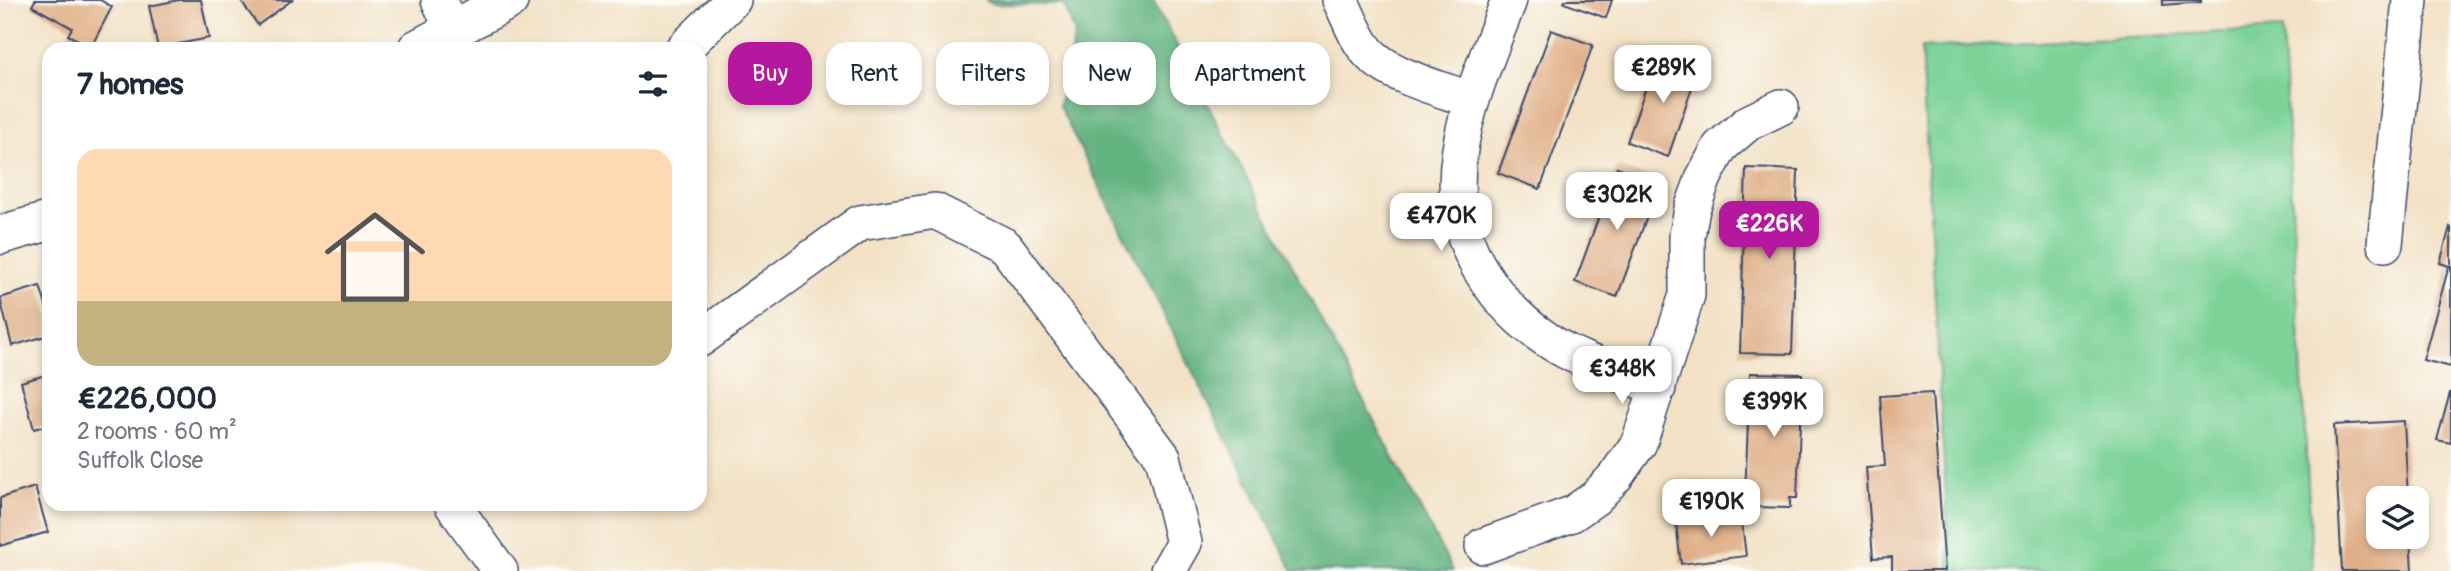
<!DOCTYPE html>
<meta charset="utf-8">
<style>
:root{--surface:#fff;--page:#f2f2f3;--text:#1f2937;--muted:#747a83;--accent:#b5179e}
body{margin:0;font-family:Pangolin,sans-serif;background:var(--page);color:var(--text);height:100vh;display:flex;flex-direction:column;font-size:26px;white-space:nowrap}
*{box-sizing:border-box;margin:0}
p{font-size:23px;color:var(--muted)}
.icon{flex:none;width:38px;height:38px;fill:none;stroke:currentColor;stroke-width:2;stroke-linecap:round;stroke-linejoin:round}
.map{position:relative;flex:1;overflow:hidden}
.details{position:absolute;left:42px;top:42px;width:665px;height:469px;display:flex;flex-direction:column;background:var(--surface);border-radius:21px;box-shadow:0 4px 10px #0003}
.details>*{flex:none}
.top-card{position:absolute;left:728px;top:42px;width:665px;height:63px;display:flex;gap:14px}
.tools{position:absolute;left:2366px;top:486px;display:grid;gap:14px}
.tools a{display:grid;place-items:center;width:63px;height:63px;border-radius:14px;background:var(--surface);box-shadow:0 4px 10px #0003;font-size:35px}
.price{position:absolute;translate:-50% -60px;padding:0 16px;border-radius:14px;background:#fff;color:#222;font-size:23px;line-height:46px;filter:drop-shadow(0 2px 4px #0008)}
.price::after{content:'';position:absolute;left:50%;top:42px;width:21px;height:16px;margin-left:-10px;background:inherit;clip-path:polygon(0 0,100% 0,50% 100%)}
.price.current{background:var(--accent);color:#fff}
ul{padding:0;list-style:none}
li{display:grid;align-content:center;gap:14px;height:371px;padding:0 35px}
li span{display:grid;place-items:center;height:217px;border-radius:21px;color:#555}
li>.icon{margin-inline-start:auto}
span .icon{width:126px;height:126px;fill:#fffc;stroke-width:1}
li b{font-size:30px}
h2{display:flex;justify-content:space-between;align-items:center;height:84px;padding:0 35px;font-size:30px}
.pill{padding:0 24px;border-radius:21px;background:var(--surface);box-shadow:0 4px 10px #0003;font-size:24px;line-height:63px}
.pill.current{background:var(--accent);color:#fff}
.map>svg:first-child{display:block}
.green{fill:#7bd297;stroke:#4b807a;stroke-width:2}
.forest{fill:#64b480;stroke:#40726f;stroke-width:2}
.building{fill:#dfae86}
.lines{fill:none;stroke-linecap:round;stroke-linejoin:round}
.minor-casing{stroke:#3b4a6d;stroke-width:38}
.major-casing{stroke:#3b4a6d;stroke-width:41}
.minor{stroke:#fff;stroke-width:35}
.major{stroke:#fff;stroke-width:38}
</style>
<div class="map">
<svg width="2451" height="571" viewBox="0 0 2451 571">
<rect width="100%" height="100%" fill="#fdfcf7"/>
<filter id="ink" filterUnits="userSpaceOnUse"><feTurbulence type="fractalNoise" baseFrequency=".0143" numOctaves="2"/><feDisplacementMap in="SourceGraphic" scale="14" xChannelSelector="R" yChannelSelector="G"/><feConvolveMatrix kernelMatrix="1 2 1 2 8 2 1 2 1" color-interpolation-filters="sRGB"/></filter>
<filter id="wash" filterUnits="userSpaceOnUse"><feTurbulence type="fractalNoise" baseFrequency=".00686" numOctaves="4" result="noise"/><feDisplacementMap in="SourceGraphic" scale="28" xChannelSelector="R" yChannelSelector="G"/><feGaussianBlur stdDeviation="1.57" result="paint"/><feColorMatrix in="noise" values="0 0 0 0 0 0 0 0 0 0 0 0 0 0 0 0 0 1.4 0 .05"/><feComposite in="paint" operator="in"/></filter>
<g filter="url(#wash)">
<rect width="100%" height="100%" fill="#f2e1c5"/>
<polygon class="green" points="2282,29 2313,571 1950,571 1921,48"/>
<polygon class="forest" points="985,0 1153,0 1453,571 1293,571 1059,106 1075,34 1064,5 993,4"/>
<g id="blocks">
<g class="building">
<polygon points="35,0 100,0 112,7 91,47 68,35 72,28 32,6"/>
<polygon points="179,0 201,0 209,38 158,48 149,6"/>
<polygon points="240,0 292,0 258,25"/>
<polygon points="1565,0 1612,0 1606,18 1564,3"/>
<polygon points="2163,0 2201,0 2201,2 2163,5"/>
<polygon points="1551,30 1593,45 1540,189 1498,173"/>
<polygon points="1658,53 1699,67 1668,157 1627,142"/>
<polygon points="1617,167 1660,182 1617,297 1575,282"/>
<polygon points="1746,168 1798,170 1792,354 1740,353"/>
<polygon points="2450,227 2451,228 2451,367 2423,360 2449,266 2440,263"/>
<polygon points="40,286 49,315 49,335 12,346 0,298"/>
<polygon points="1750,373 1802,374 1797,498 1790,498 1790,508 1757,507 1757,497 1745,496"/>
<polygon points="49,374 49,425 34,429 21,382"/>
<polygon points="1932,393 1945,571 1892,571 1892,557 1873,558 1866,467 1885,466 1880,396"/>
<polygon points="2450,393 2451,393 2451,443 2437,440"/>
<polygon points="2404,421 2408,499 2378,499 2378,537 2410,537 2412,571 2342,571 2334,425"/>
<polygon points="35,487 48,532 0,546 0,498"/>
<polygon points="1741,515 1746,556 1681,564 1676,523"/>
</g>
</g>
</g>
<g filter="url(#ink)">
<use href="#blocks" fill-opacity="0" stroke="#3b4a6d" stroke-width="2"/>
<g class="lines">
<defs>
<g id="minor">
<polyline points="439,0 453,30"/>
<path d="M1340,0c9,17 15,37 28,52 21,24 74,37 103,48"/>
<path d="M1509,0c-33,88 -83,186 -26,274 17,27 37,48 63,65 33,23 75,34 112,49"/>
<polyline points="683,49 733,0"/>
<polyline points="2385,244 2410,0"/>
<polyline points="700,339 860,223 935,211 1005,246 1163,457 1184,543 1168,571"/>
<polyline points="452,504 500,571"/>
<polyline points="1483,546 1572,514 1595,498 1615,477 1639,443 1687,295 1687,236 1692,209 1704,177 1720,147 1748,123 1781,107"/>
</g>
<g id="major">
<polyline points="417,49 509,0"/>
<polyline points="0,235 49,221"/>
</g>
</defs>
<use href="#minor" class="minor-casing"/>
<use href="#major" class="major-casing"/>
<use href="#minor" class="minor"/>
<use href="#major" class="major"/>
</g>
</g>
</svg>
<div class="tools">
<a><svg class="icon" aria-label="layers" viewBox="0 0 24 24"><path d="M12 4l9 5-9 5-9-5zM3 14l9 5 9-5"/></svg></a>
</div>
<b class="price" style="left:1663px;top:105px">€289K</b>
<b class="price" style="left:1617px;top:232px">€302K</b>
<b class="price" style="left:1441px;top:253px">€470K</b>
<b class="price current" style="left:1769px;top:261px">€226K</b>
<b class="price" style="left:1622px;top:406px">€348K</b>
<b class="price" style="left:1774px;top:439px">€399K</b>
<b class="price" style="left:1711px;top:539px">€190K</b>
<div class="top-card">
<a class="pill current">Buy</a>
<a class="pill">Rent</a>
<a class="pill">Filters</a>
<a class="pill">New</a>
<a class="pill">Apartment</a>
</div>
<section class="details">
<h2>7 homes<svg class="icon" aria-label="filters" viewBox="0 0 24 24"><path d="M4 7h16M4 17h16"/><circle cx="9" cy="7" r="2"/><circle cx="15" cy="17" r="2"/></svg></h2>
<ul>
<li><span style="background:linear-gradient(#ffd9b3 70%,#c2b280 0)"><svg class="icon" aria-label="home" viewBox="0 0 24 24"><path d="M3 11l9-7 9 7M6 9v11h12V9"/></svg></span><div><b>€226,000</b><p>2 rooms · 60 m²</p><p>Suffolk Close</p></div></li>
</ul>
</section>
</div>
